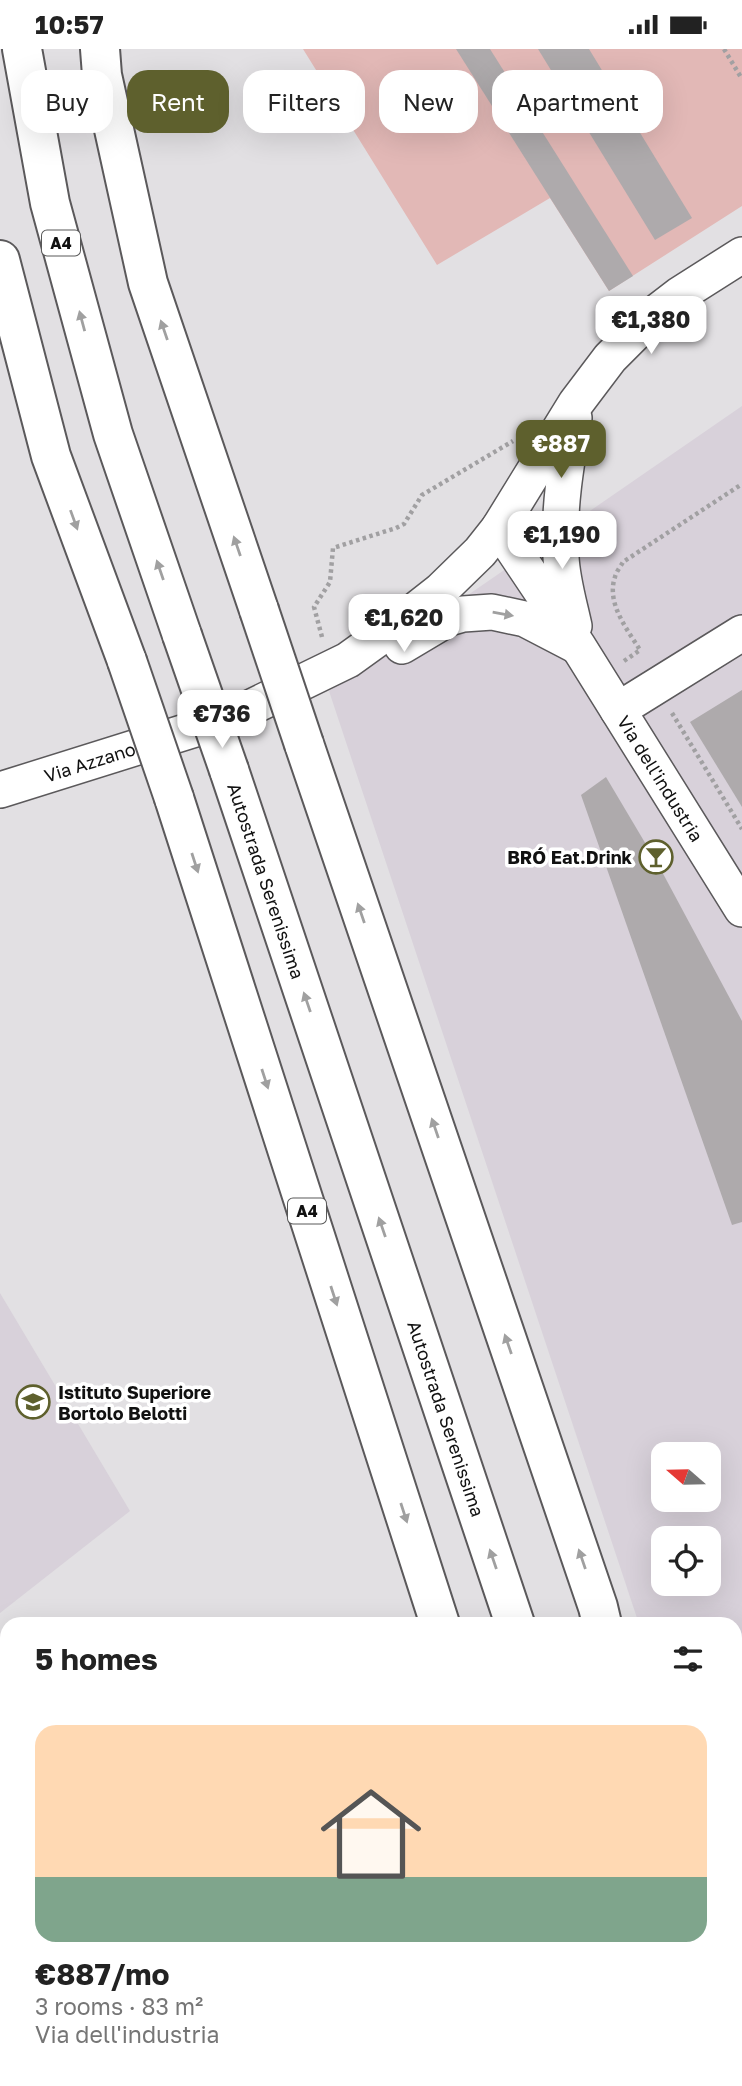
<!DOCTYPE html>
<meta charset="utf-8">
<style>
:root{--surface:#fff;--page:#f6f6f6;--text:#222;--muted:#767676;--line:#e0e0e0;--accent:#5e602d}
body{margin:0;font-family:"Golos Text",sans-serif;background:var(--page);color:var(--text);height:100vh;display:flex;flex-direction:column;font-size:26px;white-space:nowrap}
*{box-sizing:border-box;margin:0}
p{font-size:23px;color:var(--muted)}
.icon{flex:none;width:38px;height:38px;fill:none;stroke:currentColor;stroke-width:2;stroke-linecap:round;stroke-linejoin:round}
.map{position:relative;flex:1;overflow:hidden}
.panel{position:absolute;left:0px;top:1568px;width:742px;height:469px;display:flex;flex-direction:column;background:var(--surface);border-radius:21px 21px 0 0;box-shadow:0 7px 28px #0002}
.panel>*{flex:none}
.hud{position:absolute;left:21px;top:21px;width:700px;height:63px;display:flex;gap:14px}
.needle{width:46px;rotate:290deg}
.buttons{position:absolute;left:651px;top:1393px;display:grid;gap:14px}
.buttons a{display:grid;place-items:center;width:70px;height:70px;border-radius:14px;background:var(--surface);box-shadow:0 7px 28px #0002;font-size:35px}
.price{position:absolute;translate:-50% -60px;padding:0 16px;border-radius:14px;background:#fff;color:#222;font-size:23px;line-height:46px;filter:drop-shadow(0 2px 4px #0008)}
.price::after{content:'';position:absolute;left:50%;top:42px;width:21px;height:16px;margin-left:-10px;background:inherit;clip-path:polygon(0 0,100% 0,50% 100%)}
.price.active{background:var(--accent);color:#fff}
ul{padding:0;list-style:none}
li{display:grid;align-content:center;gap:14px;height:371px;padding:0 35px}
li+li{border-top:2px solid var(--line)}
li span{display:grid;place-items:center;height:217px;border-radius:21px;color:#555}
li>.icon{margin-inline-start:auto}
span .icon{width:126px;height:126px;fill:#fffc;stroke-width:1}
li b{font-size:30px}
h2{display:flex;justify-content:space-between;align-items:center;height:84px;padding:0 35px;font-size:30px}
.tag{padding:0 24px;border-radius:21px;background:var(--surface);box-shadow:0 7px 28px #0002;font-size:24px;line-height:63px}
.tag.active{background:var(--accent);color:#fff}
.status{display:flex;justify-content:space-between;align-items:center;height:49px;padding:0 35px;background:var(--surface);direction:ltr}
.status svg{height:19px;fill:currentColor}
.map>svg:first-child{display:block}
.built{fill:#d8d1da;fill-rule:evenodd}
.green{fill:#e2b8b6}
.building{fill:#aeaaac}
.lines{fill:none;stroke-linecap:round;stroke-linejoin:round}
.minor-casing{stroke:#5b595b;stroke-width:38}
.highway-casing{stroke:#5b595b;stroke-width:42}
.path{stroke:#a1a0a2;stroke-width:4.5;stroke-dasharray:3.5 3.5;stroke-linecap:butt}
.minor{stroke:#fff;stroke-width:35}
.highway{stroke:#fff;stroke-width:38}
.highway-bridge-casing{stroke:#5b595b;stroke-width:42;stroke-linecap:butt}
.highway-bridge{stroke:#fff;stroke-width:38}
.oneway{fill:#a0a0a0}
.labels{text-anchor:middle;dominant-baseline:central;stroke-width:7;stroke-linejoin:round;paint-order:stroke}
.shield{fill:#fff;stroke:#585858;stroke-width:2}
.shield-label{font-size:16px;font-weight:bold;fill:#111}
.street-label{font-size:18px;fill:#111;stroke:#fff}
.poi-label{font-size:18px;font-weight:bold;fill:#111;stroke:#fff;text-anchor:end}
</style>
<div class="status"><b>10:57</b><svg viewBox="0 0 49 12"><path d="M0 12V9h3v3zM5 12V6h3v6zM10 12V3h3v9zM15 12V0h3v12zM26 1h20v11H26zM47 4h2v5h-2z"/></svg></div>
<div class="map">
<svg width="742" height="2037" viewBox="0 0 742 2037">
<rect width="100%" height="100%" fill="#e2e0e3"/>
<g class="built">
<path d="M742,357v1423l-7,-11v-194h-96l-310,-933zM663,1405h46v46h-46zM663,1489h46v46h-46z"/>
<polygon points="0,1244 130,1462 0,1564"/>
</g>
<polygon class="green" points="303,0 742,0 742,157 609,242 550,149 437,216"/>
<g class="building">
<polygon points="456,0 490,0 633,227 609,242"/>
<polygon points="538,0 589,0 692,169 655,191"/>
<polygon points="742,641 742,758 690,673"/>
<polygon points="606,728 660,819 742,972 742,1173 732,1176 581,746"/>
</g>
<g class="lines">
<defs>
<g id="minor">
<path id="s1" d="M499,479l79,118 164,263"/>
<path d="M574,577c-5,-23 -12,-46 -13,-69 -3,-47 5,-93 13,-139"/>
<polyline points="402,597 449,569 463,565 492,563 525,570 575,596"/>
<polyline points="618,661 742,584"/>
<path id="s2" d="M0,741l227,-71 121,-59 50,-36 42,-33 40,-39 19,-24 77,-125 34,-45 43,-43 26,-20 63,-40"/>
</g>
<g id="highway">
<polyline points="22,0 50,154 113,385 182,586"/>
<polyline points="100,0 102,26 148,234 259,561"/>
<polyline points="0,211 51,407 127,612"/>
<polyline points="304,695 598,1558 602,1575"/>
<path id="s3" d="M229,721l286,854"/>
<polyline points="174,749 440,1575"/>
<polyline points="586,2030 588,2037"/>
<polyline points="667,2030 670,2037"/>
<polyline points="701,2030 702,2037"/>
</g>
</defs>
<use href="#minor" class="minor-casing"/>
<use href="#highway" class="highway-casing"/>
<g class="path">
<polyline points="724,0 742,30"/>
<polyline points="322,588 314,558 330,533 333,499 396,479 404,475 422,446 513,392"/>
<path d="M624,612l16,-11c-13,-21 -34,-47 -25,-73 1,-5 6,-11 8,-15l119,-78"/>
<polyline points="672,664 742,780"/>
</g>
<use href="#minor" class="minor"/>
<use href="#highway" class="highway"/>
<defs>
<g id="highway-bridge">
<polyline points="259,561 304,695"/>
<polyline points="182,586 229,721"/>
<polyline points="127,612 174,749"/>
</g>
</defs>
<use href="#highway-bridge" class="highway-bridge-casing"/>
<use href="#highway-bridge" class="highway-bridge"/>
</g>
<defs><path id="oneway-solid" d="M-6-.8H1V-3.2L6.5 0L1 3.2V.8H-6Z" transform="scale(1.75)"/></defs>
<g class="oneway">
<use href="#oneway-solid" transform="translate(82 272) rotate(-105)"/>
<use href="#oneway-solid" transform="translate(164 281) rotate(-109)"/>
<use href="#oneway-solid" transform="translate(74 471) rotate(70)"/>
<use href="#oneway-solid" transform="translate(237 497) rotate(-109)"/>
<use href="#oneway-solid" transform="translate(160 521) rotate(-109)"/>
<use href="#oneway-solid" transform="translate(503 565) rotate(10)"/>
<use href="#oneway-solid" transform="translate(195 814) rotate(72)"/>
<use href="#oneway-solid" transform="translate(361 864) rotate(-109)"/>
<use href="#oneway-solid" transform="translate(307 953) rotate(-109)"/>
<use href="#oneway-solid" transform="translate(265 1030) rotate(72)"/>
<use href="#oneway-solid" transform="translate(435 1079) rotate(-109)"/>
<use href="#oneway-solid" transform="translate(382 1178) rotate(-109)"/>
<use href="#oneway-solid" transform="translate(334 1247) rotate(72)"/>
<use href="#oneway-solid" transform="translate(508 1295) rotate(-109)"/>
<use href="#oneway-solid" transform="translate(404 1464) rotate(72)"/>
<use href="#oneway-solid" transform="translate(493 1510) rotate(-109)"/>
<use href="#oneway-solid" transform="translate(582 1510) rotate(-109)"/>
</g>
<defs>
<symbol id="bar-ring" viewBox="-11 -11 22 22"><circle r="9.5" fill="#fff" stroke="#5e602d" stroke-width="1.5"/><path d="M-6-5H6L.8 .8V4.5H3.5V6h-7V4.5H-.8V.8Z" fill="#5e602d"/></symbol>
<symbol id="school-ring" viewBox="-11 -11 22 22"><circle r="9.5" fill="#fff" stroke="#5e602d" stroke-width="1.5"/><path d="M0-5L7-2L0 1L-7-2ZM-4 1L0 2.5L4 1V4Q0 6-4 4Z" fill="#5e602d"/></symbol>
</defs>
<g fill-rule="evenodd">
<use href="#bar-ring" x="637" y="789" width="38" height="38"/>
<use href="#school-ring" x="14" y="1334" width="38" height="38"/>
</g>
<g class="labels">
<g class="shield">
<rect x="42" y="181.5" width="38" height="25" rx="5"/>
<rect x="288" y="1149.5" width="38" height="25" rx="5"/>
</g>
<g class="shield-label">
<text x="61" y="194">A4</text>
<text x="307" y="1162">A4</text>
</g>
<g class="street-label">
<text stroke="none"><textPath href="#s2" startOffset="94">Via Azzano</textPath></text>
<text stroke="none"><textPath href="#s1" startOffset="298">Via dell'industria</textPath></text>
<text stroke="none"><textPath href="#s3" startOffset="117">Autostrada Serenissima</textPath></text>
<text stroke="none"><textPath href="#s3" startOffset="684">Autostrada Serenissima</textPath></text>
</g>
<g class="poi-label">
<text x="632" y="808">BRÓ Eat.Drink</text>
<text x="58" y="1343" text-anchor="start">Istituto Superiore<tspan x="58" dy="21">Bortolo Belotti</tspan></text>
</g>
</g>
</svg>
<div class="buttons">
<a><svg class="needle" viewBox="-14 -14 28 28"><path d="M0-13l5 13h-10z" fill="#e53935"/><path d="M0 13l5-13h-10z" fill="#767676"/></svg></a>
<a><svg class="icon" aria-label="locate" viewBox="0 0 24 24"><circle cx="12" cy="12" r="6"/><path d="M12 2v4M12 18v4M2 12h4M18 12h4"/></svg></a>
</div>
<b class="price" style="left:651px;top:307px">€1,380</b>
<b class="price active" style="left:561px;top:431px">€887</b>
<b class="price" style="left:562px;top:522px">€1,190</b>
<b class="price" style="left:404px;top:605px">€1,620</b>
<b class="price" style="left:222px;top:701px">€736</b>
<div class="hud">
<a class="tag">Buy</a>
<a class="tag active">Rent</a>
<a class="tag">Filters</a>
<a class="tag">New</a>
<a class="tag">Apartment</a>
</div>
<section class="panel">
<h2>5 homes<svg class="icon" aria-label="filters" viewBox="0 0 24 24"><path d="M4 7h16M4 17h16"/><circle cx="9" cy="7" r="2"/><circle cx="15" cy="17" r="2"/></svg></h2>
<ul>
<li><span style="background:linear-gradient(#ffd9b3 70%,#7fa58c 0)"><svg class="icon" aria-label="home" viewBox="0 0 24 24"><path d="M3 11l9-7 9 7M6 9v11h12V9"/></svg></span><div><b>€887/mo</b><p>3 rooms · 83 m²</p><p>Via dell'industria</p></div></li>
</ul>
</section>
</div>
